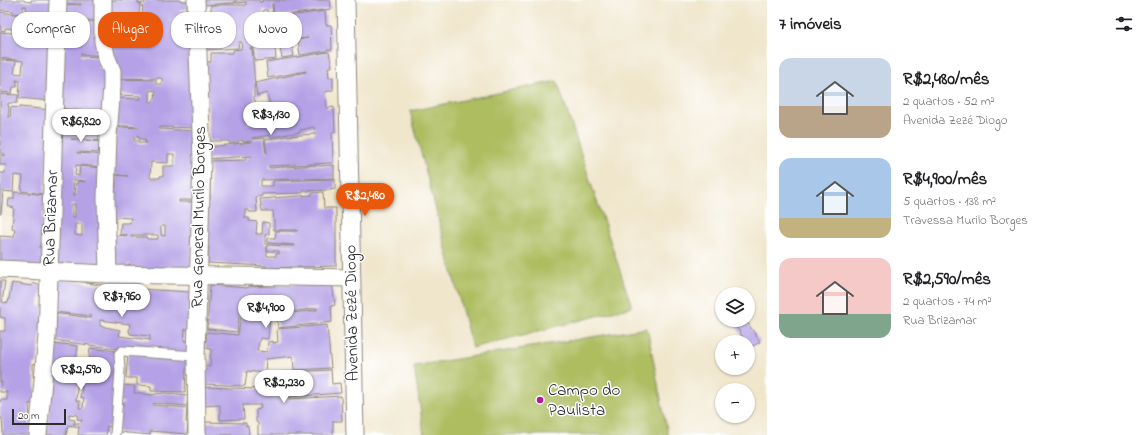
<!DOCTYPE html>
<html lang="pt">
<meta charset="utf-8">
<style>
:root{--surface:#fff;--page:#f2f2f2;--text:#202124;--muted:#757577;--accent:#ea580c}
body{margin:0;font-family:"Indie Flower",sans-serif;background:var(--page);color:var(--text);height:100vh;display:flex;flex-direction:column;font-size:15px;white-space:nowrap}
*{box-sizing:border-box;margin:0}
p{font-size:13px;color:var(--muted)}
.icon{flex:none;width:22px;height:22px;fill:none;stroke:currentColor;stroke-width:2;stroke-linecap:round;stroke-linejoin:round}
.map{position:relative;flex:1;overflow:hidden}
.side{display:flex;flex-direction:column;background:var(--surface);width:380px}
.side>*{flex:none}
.top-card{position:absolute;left:12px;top:12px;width:380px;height:36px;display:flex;gap:8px}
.controls{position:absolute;left:715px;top:287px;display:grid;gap:8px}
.controls a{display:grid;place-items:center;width:40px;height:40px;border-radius:50%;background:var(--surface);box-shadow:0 1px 3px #0004;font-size:20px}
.scale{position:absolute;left:12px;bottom:10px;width:54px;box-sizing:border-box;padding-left:4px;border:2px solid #2b2b2b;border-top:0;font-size:11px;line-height:14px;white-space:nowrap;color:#2b2b2b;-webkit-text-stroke:3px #fff;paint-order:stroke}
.price{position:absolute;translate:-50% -34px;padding:0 9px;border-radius:14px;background:#fff;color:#222;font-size:13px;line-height:26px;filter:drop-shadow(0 1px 2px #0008)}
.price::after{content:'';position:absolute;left:50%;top:24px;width:12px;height:9px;margin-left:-6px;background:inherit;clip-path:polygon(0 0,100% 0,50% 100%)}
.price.active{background:var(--accent);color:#fff}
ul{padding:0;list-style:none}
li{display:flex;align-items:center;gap:12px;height:100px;padding:0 12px}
li span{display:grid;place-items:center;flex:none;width:112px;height:80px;border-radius:12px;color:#555}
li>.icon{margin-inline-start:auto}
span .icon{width:48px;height:48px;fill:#fffc;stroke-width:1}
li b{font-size:17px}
h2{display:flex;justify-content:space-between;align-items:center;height:48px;padding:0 12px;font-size:17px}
.chip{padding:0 14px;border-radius:16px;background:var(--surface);box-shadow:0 1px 3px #0004;font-size:14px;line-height:36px}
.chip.active{background:var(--accent);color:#fff}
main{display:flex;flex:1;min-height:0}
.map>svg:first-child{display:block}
.green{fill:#adbd60;stroke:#6c7446}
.building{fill:#b4a1e6;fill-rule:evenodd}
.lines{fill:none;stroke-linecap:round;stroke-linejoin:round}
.lane-casing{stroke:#8e887c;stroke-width:11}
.street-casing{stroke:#8e887c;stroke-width:19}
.lane{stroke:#fff;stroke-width:9}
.street{stroke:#fff;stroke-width:17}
.poi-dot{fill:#b5179e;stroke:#fff;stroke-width:1.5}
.labels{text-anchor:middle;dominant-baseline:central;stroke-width:3;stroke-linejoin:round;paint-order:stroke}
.street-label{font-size:17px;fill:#2b2b2b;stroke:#fff}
.poi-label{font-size:17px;fill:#2b2b2b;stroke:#fff;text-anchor:start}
</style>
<main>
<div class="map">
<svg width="767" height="435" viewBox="0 0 767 435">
<rect width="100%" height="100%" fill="#fff"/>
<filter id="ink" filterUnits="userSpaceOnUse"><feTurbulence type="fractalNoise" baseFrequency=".025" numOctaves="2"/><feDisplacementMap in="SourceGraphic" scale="8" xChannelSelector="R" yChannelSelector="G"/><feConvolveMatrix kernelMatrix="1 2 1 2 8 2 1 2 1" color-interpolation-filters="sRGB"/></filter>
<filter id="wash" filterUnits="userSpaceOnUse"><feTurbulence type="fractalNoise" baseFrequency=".012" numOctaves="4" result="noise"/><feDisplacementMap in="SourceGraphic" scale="16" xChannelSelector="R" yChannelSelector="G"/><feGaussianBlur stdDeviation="0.9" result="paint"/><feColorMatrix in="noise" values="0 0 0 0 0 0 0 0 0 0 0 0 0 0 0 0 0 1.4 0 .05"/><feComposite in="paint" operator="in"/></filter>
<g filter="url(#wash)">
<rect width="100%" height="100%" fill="#f0e6cc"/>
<g class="green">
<polygon points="557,81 632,307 472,348 410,111"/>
<polygon points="647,328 668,435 424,435 414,366"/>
</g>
<g id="blocks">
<g class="building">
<polygon points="0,0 24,0 24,1 31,2 31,0 56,0 55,14 44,14 44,17 55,18 51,101 19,98 20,81 16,80 16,81 17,81 17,87 13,87 12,93 0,92 0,60 16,61 14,73 22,74 23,61 0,58 0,32 13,33 13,29 5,28 5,31 0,30 0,12 26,16 26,24 27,24 28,22 27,16 34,17 34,14 27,14 26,6 23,6 23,14 13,13 13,11 0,10"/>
<path d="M66,0h32v21l-10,-1v2h10l3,34 -20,-2v2l19,1 -1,10 7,1 -3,73 -32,-2 33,3 -1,11 -26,-1v1l28,2 -2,12 -27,-2 -1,10 4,1 1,-10 23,2 1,102 -49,-5 5,-155 43,4 -42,-6 1,-70 9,1 1,-10h-3l1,-8 -4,-1 1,-8h-2v-8l16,1v-1h-15zM74,180l11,1v1l-7,-1v2h-2l-1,12h-2zM72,204h3v13h-3zM75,224h7v12l-7,-1z"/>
<path d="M108,0h30v3h2l-1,12h3l1,-9 -1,1 -1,-4h4v-3h36v1h6v8l-7,1 1,8 7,-1 2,16h-3l1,13h3l6,82 -38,-1v2l38,2 1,69h-19v2h15l-3,65 -2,3 -59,-1v-5h-2v5l-18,-4 2,-29 16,-1h-8l1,-12h9l1,-5 -18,-1 -2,-30h5v-12l12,1 -17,-2 2,-47 10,1v-1l15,1v-1l-26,-2 4,-27 25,1v-3l-24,-1 1,-16 38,1v4h6v-6l-47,1 -8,-26zM129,25h7l1,19h-7zM150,90l6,1 -1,8h-1l-1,3h-3zM137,135l2,1v3h5v2h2v2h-7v-2h-5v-3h3zM168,154h6v12h-11v10h-3v2h-10l1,-16 17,1zM161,226h4v10l-4,-1zM131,235h27v4h-11v-2h-16z"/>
<polygon points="204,0 235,0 235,3 204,5"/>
<path d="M236,0h23v2h3v-2h14v1h3v-1h51l1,9 -45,6 -12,1 -1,-12h-1l1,8 -5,1 -1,-3h-4l1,7h-3l1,17h1l12,-2 -2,-14 52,-7 1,14h5l1,25h-5v1l-27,4 -2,-15 10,-2 -9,1v-1l-5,1v1l-21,3 -1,1 1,5h2l1,10 -21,2 -2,-12h1v-1h-4v1h2l3,37h-1v14h1l1,10 8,-2 1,8 6,-2 1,5 6,-2 -5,1 -6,-25 -10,3 -2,-13 51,-11v-1l-38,7 -2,-16 63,-10 3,15h-4l1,11 4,-1v13l-8,2 2,16 7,-1 1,25h-3l1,31 -64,3v2l50,-3 1,1 14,-1v13l-73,2v6h12v-5l62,-2v10l-5,1 -27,1v2l-41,1v2l-6,1 1,15h-8v-2h-4v8h4v3l8,1 -1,12h6l1,-12 6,1v11l-4,1v9h2v12h9v-3l3,1v-3h-12l1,-6 24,1h3v-1l-27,-2v-5h7l1,-7h21v-1h-23v-8l-1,-11h-11l-2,-12 52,-4v-2l11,-1 1,16h12v58l-70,2v-2l-58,-3 1,-16h-4l2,-48h3v-38l36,-1 -1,-2 7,-1 -1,-1 -43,3 1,-12 43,-5v-1l-9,1v-2l-5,1v2h-9v-2h-20l-3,-79h5v-9h22v-3l8,-1 1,-7h-3l-1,6 -32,2 1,-15h4v-14h9v-3l-9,1v-14h35v-3l-10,1zM247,112h7l1,3 -6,1 1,8h-2zM314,127l1,7 -29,2 -21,4 2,13h-1l-2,-15 -12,1v-1l18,-3 1,2 11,-2 18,-3v-2z"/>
<polygon points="291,41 294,56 282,58 279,43"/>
<polygon points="0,94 18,95 17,103 8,103 8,106 9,106 8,117 10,117 11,107 20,108 20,107 51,110 44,194 21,191 23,176 14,175 13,192 3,191 1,214 0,214 0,173 5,173 6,165 0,165 0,155 5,156 5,154 0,153"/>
<polygon points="14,192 46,195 41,232 43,232 40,248 45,249 43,267 0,264 0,236 14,237 15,229 12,228 14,208 8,206 9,199 14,199"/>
<path d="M56,280l30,2v1l53,7v-1l52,3 -3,38 -3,-1 -1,12h4l-1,14 -69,-6 -65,-9v-27l38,5 1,-2 -38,-4zM100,320l30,4 -1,8h1v2l20,2v4l-31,-4 1,-6 -20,-4z"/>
<polygon points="0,281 5,281 2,302 8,303 12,283 32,286 33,283 43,287 40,294 39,306 44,307 37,363 33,364 33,377 35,377 35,403 29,404 31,435 3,435 3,433 2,418 0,418 0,400 7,400 7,392 0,392 0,390 1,390 2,382 0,382 0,331 5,331 5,318 0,317"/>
<polygon points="332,283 335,305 331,306 332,322 278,328 277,315 317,310 317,308 270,315 268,339 260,338 257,351 267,352 268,342 273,341 273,343 278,342 277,329 327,325 331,368 294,370 293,356 266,359 265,373 247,371 245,386 204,384 204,366 210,367 211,349 205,348 207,332 238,335 241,317 239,316 237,332 207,329 210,285 247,288 247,287"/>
<polygon points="732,320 746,320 760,342 749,348 748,346 748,342 746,342"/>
<path d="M53,344l10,1v-1l15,2 -2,16 6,1 -1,7 4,1v1l19,2v-2l-15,-1 2,-13 -2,-1 1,-9 27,3 -3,24h3l-6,52 -4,-1 -1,9h-28l1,-8h-4v-4h6l1,-3 -5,-1 1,-4 -9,-1v5l6,1 -2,6 -5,-1 -2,10h-19zM77,386h5l-2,11 4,1 -1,10h-4l1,-7h-4z"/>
<polygon points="128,353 188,357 187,369 186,369 185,392 151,391 151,386 137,385 137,378 126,378"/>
<polygon points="331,370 332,384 340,383 341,393 289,397 289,399 341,396 342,421 333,421 333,435 258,435 258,423 256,422 256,410 260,409 261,405 243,405 244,419 220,420 220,405 203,406 204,387 261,389 261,394 264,394 264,387 268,387 268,381 265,381 265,373"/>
<polygon points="121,385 135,386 134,393 143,393 143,394 154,395 155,394 165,393 188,395 187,406 154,403 153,405 187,408 186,422 188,422 187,434 150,431 150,435 118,432 120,404 124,404 124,403 120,402"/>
<polygon points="203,422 246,423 246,426 248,426 249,435 203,435"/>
</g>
</g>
</g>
<g filter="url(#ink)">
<use href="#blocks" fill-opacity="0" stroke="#8e887c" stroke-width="1"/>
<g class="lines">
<defs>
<polyline id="lane" points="115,435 120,371 119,354 122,351 196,356"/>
<g id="street">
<polyline points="103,0 103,41 106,56 112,71 112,87 108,135 106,198 108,274"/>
<polyline points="196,0 202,160 196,356 197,435"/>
<polyline points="346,0 355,435"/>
<polyline points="0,269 108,274 351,278"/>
<polyline points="38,435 47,336 58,0"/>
</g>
</defs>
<use href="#lane" class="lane-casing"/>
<use href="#street" class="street-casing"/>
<use href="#lane" class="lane"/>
<use href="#street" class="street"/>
</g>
</g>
<circle class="poi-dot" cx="540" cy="400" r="4"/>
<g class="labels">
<g class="street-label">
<text transform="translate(199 217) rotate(-89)">Rua General Murilo Borges</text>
<text transform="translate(51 218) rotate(-88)">Rua Brizamar</text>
<text transform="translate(352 313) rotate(-91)">Avenida Zezé Diogo</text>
</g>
<g class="poi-label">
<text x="548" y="390">Campo do<tspan x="548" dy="20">Paulista</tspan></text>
</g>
</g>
</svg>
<div class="controls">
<a><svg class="icon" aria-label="layers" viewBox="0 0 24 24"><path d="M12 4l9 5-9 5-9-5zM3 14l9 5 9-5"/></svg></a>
<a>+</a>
<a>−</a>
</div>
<div class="scale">20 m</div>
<b class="price" style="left:271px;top:136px">R$3,130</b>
<b class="price" style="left:81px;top:143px">R$6,820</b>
<b class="price active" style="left:365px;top:217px">R$2,480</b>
<b class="price" style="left:122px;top:318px">R$7,960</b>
<b class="price" style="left:266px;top:329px">R$4,900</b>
<b class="price" style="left:81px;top:391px">R$2,590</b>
<b class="price" style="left:284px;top:404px">R$2,230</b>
<div class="top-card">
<a class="chip">Comprar</a>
<a class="chip active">Alugar</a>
<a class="chip">Filtros</a>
<a class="chip">Novo</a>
</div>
</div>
<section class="side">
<h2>7 imóveis<svg class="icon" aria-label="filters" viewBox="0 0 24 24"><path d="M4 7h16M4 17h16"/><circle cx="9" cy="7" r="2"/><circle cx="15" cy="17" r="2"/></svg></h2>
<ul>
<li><span style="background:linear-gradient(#c9d6e8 60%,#b9a48a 0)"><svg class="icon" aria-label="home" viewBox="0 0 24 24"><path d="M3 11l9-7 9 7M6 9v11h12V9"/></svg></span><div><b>R$2,480/mês</b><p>2 quartos · 52 m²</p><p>Avenida Zezé Diogo</p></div></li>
<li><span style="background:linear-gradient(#a9c7e8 75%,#c2b280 0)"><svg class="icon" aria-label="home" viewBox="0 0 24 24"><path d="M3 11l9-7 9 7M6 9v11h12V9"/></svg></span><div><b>R$4,900/mês</b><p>5 quartos · 138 m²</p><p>Travessa Murilo Borges</p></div></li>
<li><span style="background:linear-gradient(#f6c9c9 70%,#7fa58c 0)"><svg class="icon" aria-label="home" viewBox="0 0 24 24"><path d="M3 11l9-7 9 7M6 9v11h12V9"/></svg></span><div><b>R$2,590/mês</b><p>2 quartos · 74 m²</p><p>Rua Brizamar</p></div></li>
</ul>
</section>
</main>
